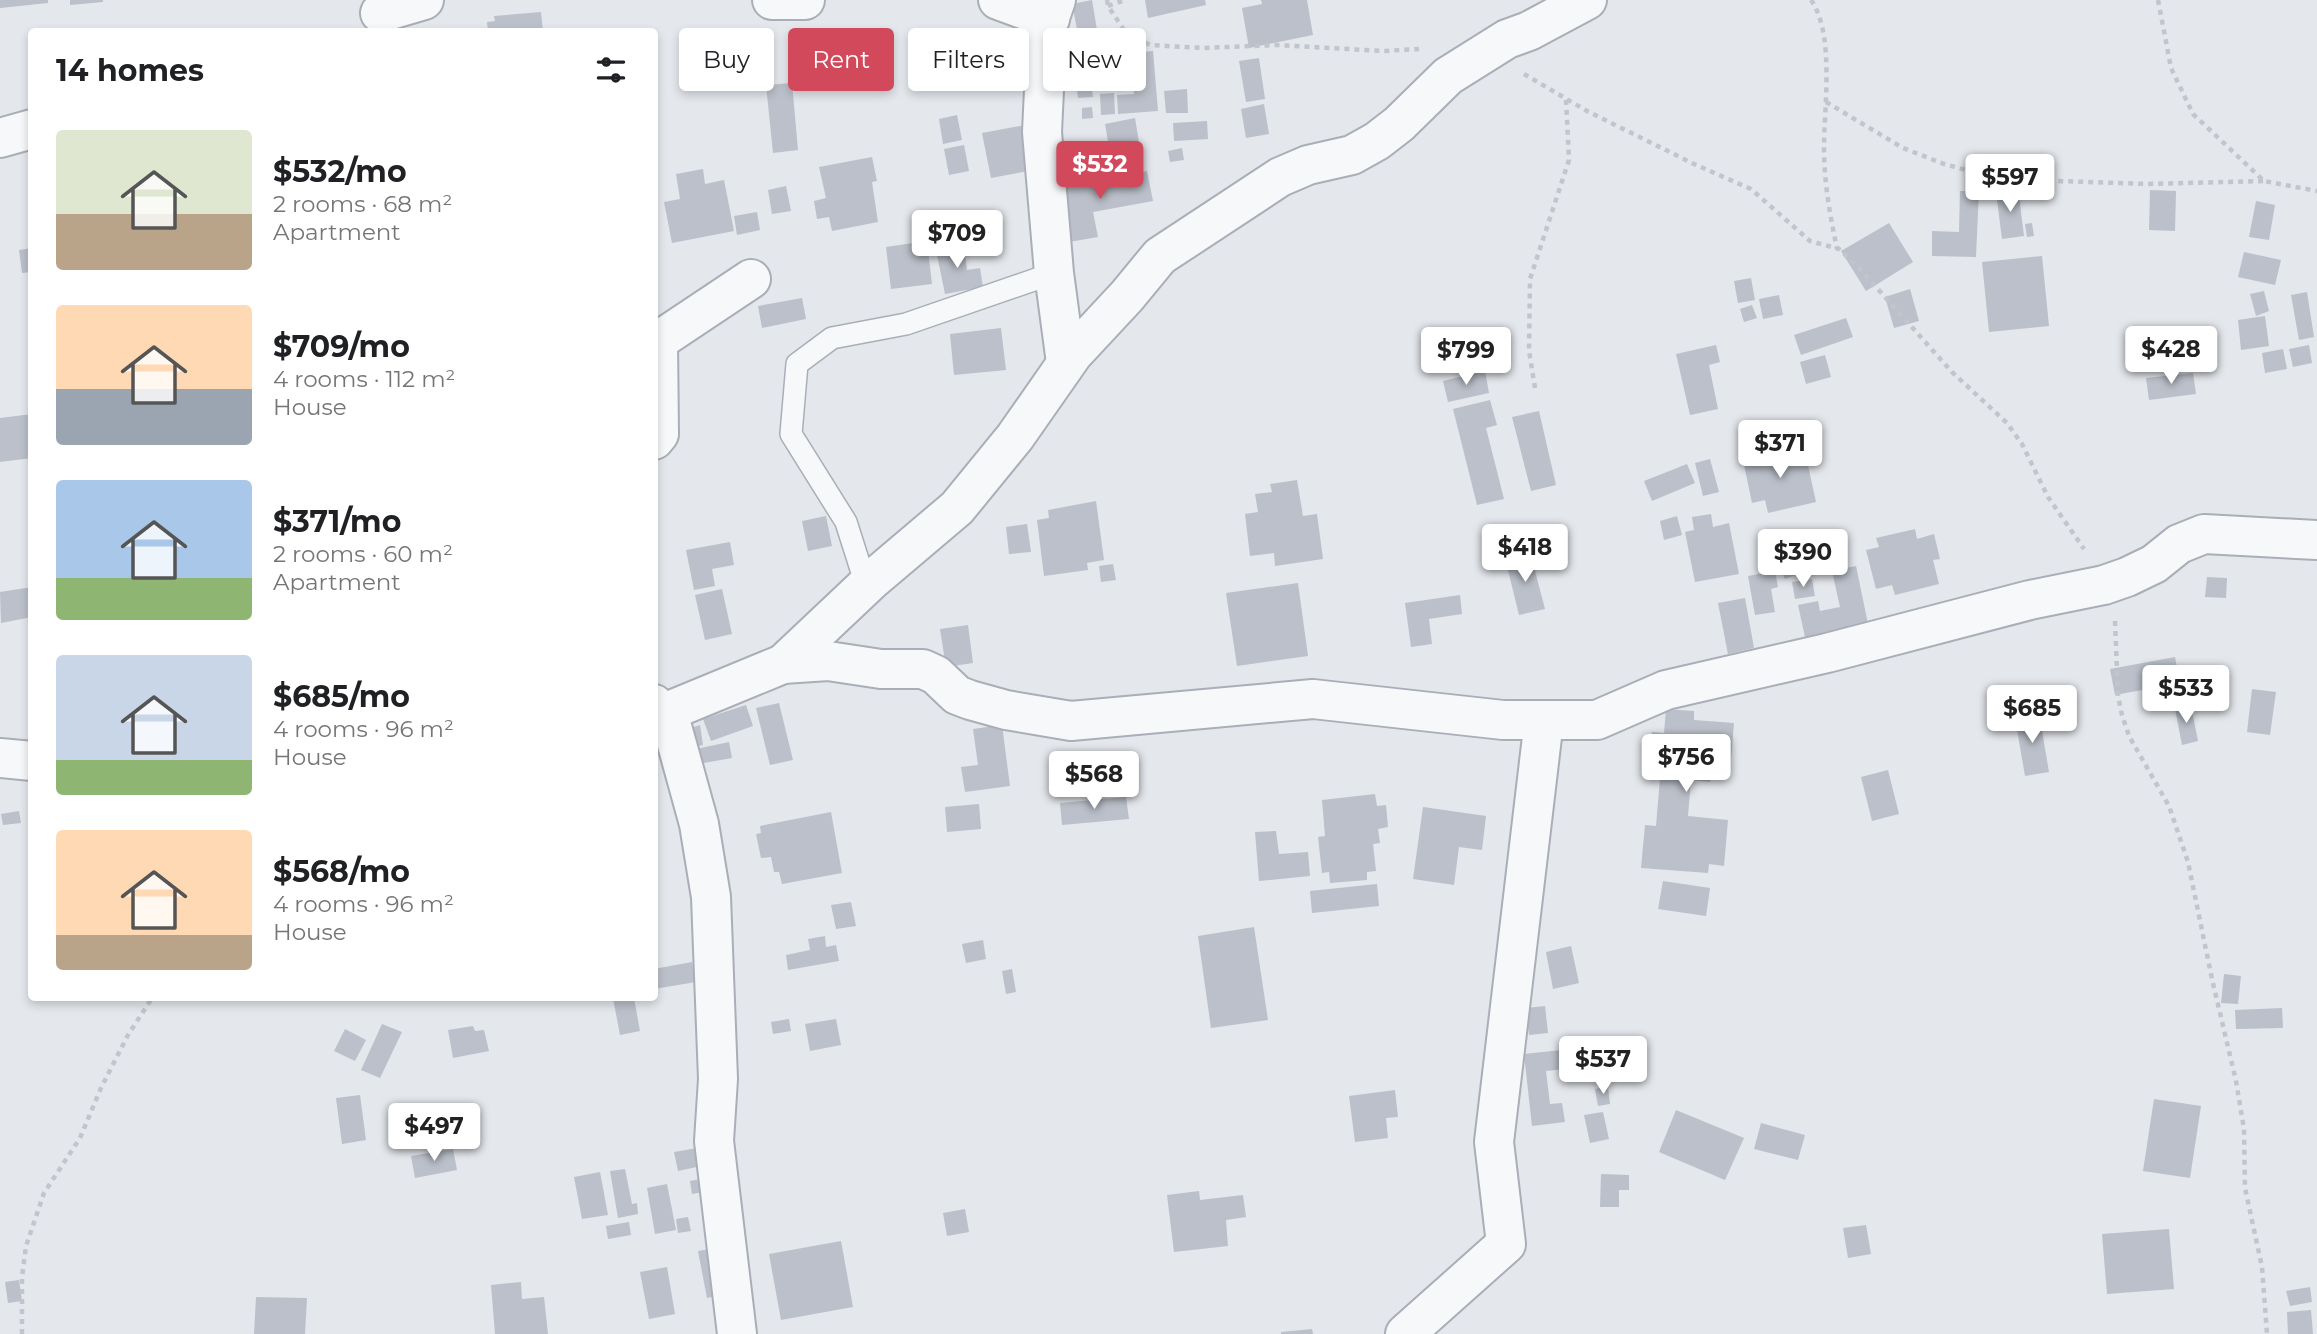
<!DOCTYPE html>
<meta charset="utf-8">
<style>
:root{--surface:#fff;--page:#f2f2f2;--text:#202124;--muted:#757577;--accent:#d1495b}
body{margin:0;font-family:Montserrat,sans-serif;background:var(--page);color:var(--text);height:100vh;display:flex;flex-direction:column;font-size:26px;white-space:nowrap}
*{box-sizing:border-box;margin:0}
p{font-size:23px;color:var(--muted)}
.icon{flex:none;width:38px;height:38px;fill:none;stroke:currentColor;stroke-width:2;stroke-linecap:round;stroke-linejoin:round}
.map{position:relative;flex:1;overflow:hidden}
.sheet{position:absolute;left:28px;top:28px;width:630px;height:973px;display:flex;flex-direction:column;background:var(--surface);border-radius:7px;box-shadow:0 4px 10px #0003}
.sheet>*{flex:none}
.top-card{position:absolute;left:679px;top:28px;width:665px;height:63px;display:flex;gap:14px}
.price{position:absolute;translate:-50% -60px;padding:0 16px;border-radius:7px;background:#fff;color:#222;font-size:23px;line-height:46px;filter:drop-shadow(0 2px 4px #0008)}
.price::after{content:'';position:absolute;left:50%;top:42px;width:21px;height:16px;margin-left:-10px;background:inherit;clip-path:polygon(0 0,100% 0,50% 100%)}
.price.selected{background:var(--accent);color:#fff}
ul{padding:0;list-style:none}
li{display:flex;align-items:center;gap:21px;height:175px;padding:0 28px}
li span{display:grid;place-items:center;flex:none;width:196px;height:140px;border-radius:7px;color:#555}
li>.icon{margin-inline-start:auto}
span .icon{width:84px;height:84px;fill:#fffc;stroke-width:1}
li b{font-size:30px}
h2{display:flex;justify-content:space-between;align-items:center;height:84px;padding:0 28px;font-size:30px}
.pill{padding:0 24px;border-radius:7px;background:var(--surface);box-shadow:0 4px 10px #0003;font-size:24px;line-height:63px}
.pill.selected{background:var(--accent);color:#fff}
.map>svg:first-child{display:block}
.building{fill:#bbc0ca}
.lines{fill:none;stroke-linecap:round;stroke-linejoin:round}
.service-casing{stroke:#a9aeb7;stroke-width:24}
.minor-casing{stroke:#a9aeb7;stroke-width:42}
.path{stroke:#c2c5cb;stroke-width:4.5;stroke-dasharray:5 5;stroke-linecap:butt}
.service{stroke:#f7f8fa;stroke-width:21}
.minor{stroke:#f7f8fa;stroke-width:38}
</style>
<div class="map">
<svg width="2317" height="1334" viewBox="0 0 2317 1334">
<rect width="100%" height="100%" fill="#e4e7ec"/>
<g class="building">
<polygon points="0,0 48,0 48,3 0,8"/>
<polygon points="70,0 103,0 103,2 70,5"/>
<polygon points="1092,0 1098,36 1079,39 1072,4"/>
<polygon points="1145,0 1205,0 1206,5 1148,18"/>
<polygon points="1261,0 1307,0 1313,35 1249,48 1242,8 1262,4"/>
<polygon points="541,12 543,32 488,32 487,22 495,21 494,16"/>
<polygon points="1153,51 1158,111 1118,114 1117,95 1134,94 1131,53"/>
<polygon points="1259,58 1265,99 1246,102 1239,61"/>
<polygon points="1111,62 1112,77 1065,81 1064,66"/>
<polygon points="792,83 798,150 773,153 766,85"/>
<polygon points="1092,89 1093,97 1078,98 1077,90"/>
<polygon points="1187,89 1188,113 1166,113 1164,91"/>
<polygon points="1114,93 1115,114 1101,115 1100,94"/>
<polygon points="1264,104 1269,134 1246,138 1241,109"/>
<polygon points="1092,107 1093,118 1082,119 1082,108"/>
<polygon points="957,115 962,140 943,144 939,119"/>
<polygon points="1135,118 1140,148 1110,153 1105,124"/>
<polygon points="1207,121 1208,139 1174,141 1173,123"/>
<polygon points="1025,125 1034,170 991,178 982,133"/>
<polygon points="964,145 969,171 949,175 944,149"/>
<polygon points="1182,148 1184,160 1170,162 1168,151"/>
<polygon points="872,157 877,181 872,182 878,222 832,231 829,217 817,219 814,201 826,198 819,167"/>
<polygon points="703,169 705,184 724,180 734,231 672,243 664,202 680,199 676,174"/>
<polygon points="1147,171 1153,201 1093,212 1098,237 1069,242 1058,188"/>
<polygon points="786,186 791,211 772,214 768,190"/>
<polygon points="2018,189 2024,236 2002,239 1996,192"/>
<polygon points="2150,190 2176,191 2175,231 2149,230"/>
<polygon points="1960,191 1979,191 1976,257 1932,256 1932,231 1959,232"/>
<polygon points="2256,201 2275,205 2269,240 2249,237"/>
<polygon points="757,212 760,230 737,235 734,216"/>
<polygon points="1889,223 1913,262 1866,291 1841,251"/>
<polygon points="2032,223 2034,236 2027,237 2025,224"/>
<polygon points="927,241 932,284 891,289 886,247"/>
<polygon points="949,243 950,251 964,248 967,270 980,268 983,287 945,294 935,245"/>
<polygon points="32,248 32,272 22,273 19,250"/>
<polygon points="2244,252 2281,260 2275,285 2238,277"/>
<polygon points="2042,256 2049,326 1989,332 1982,262"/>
<polygon points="1751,278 1755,300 1738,303 1734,281"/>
<polygon points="1910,289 1919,321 1894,328 1885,297"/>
<polygon points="2264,291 2269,311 2256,316 2250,294"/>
<polygon points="2307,292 2314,337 2299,340 2291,295"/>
<polygon points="1779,295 1783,315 1763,319 1759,299"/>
<polygon points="802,298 806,319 762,328 758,306"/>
<polygon points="1752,305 1757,318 1744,322 1740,309"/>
<polygon points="2265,316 2269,346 2241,350 2238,320"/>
<polygon points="1846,318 1853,337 1801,355 1794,335"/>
<polygon points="1001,328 1006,370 954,375 950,334"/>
<polygon points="1716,345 1720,362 1709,365 1718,409 1690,415 1676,354"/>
<polygon points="2309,345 2312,363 2293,367 2289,349"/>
<polygon points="2283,349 2287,369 2265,373 2262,353"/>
<polygon points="1825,355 1831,377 1806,384 1800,362"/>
<polygon points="1485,371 1489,393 1448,402 1443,381"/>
<polygon points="2193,373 2196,394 2149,400 2146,378"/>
<polygon points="1490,400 1497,425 1486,428 1504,499 1477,505 1453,409"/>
<polygon points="1539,411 1556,485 1531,491 1512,417"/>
<polygon points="32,414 32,458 0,462 0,418"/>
<polygon points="1804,447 1816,502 1768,513 1765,500 1752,503 1743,460"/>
<polygon points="1710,459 1719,492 1703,496 1695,463"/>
<polygon points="1687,464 1695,483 1652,501 1644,481"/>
<polygon points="1297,480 1303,516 1317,514 1323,559 1275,566 1274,553 1250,556 1245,514 1258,512 1255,494 1272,492 1270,484"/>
<polygon points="1096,501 1104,560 1087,563 1088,570 1044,576 1037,520 1049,518 1048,510"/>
<polygon points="1711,514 1713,527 1729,523 1739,574 1695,582 1685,532 1694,530 1692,517"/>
<polygon points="826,516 832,546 808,551 802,521"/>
<polygon points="1677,516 1682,535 1664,540 1660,521"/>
<polygon points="1027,524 1031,552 1009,554 1006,527"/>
<polygon points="1915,529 1917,539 1934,534 1940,559 1933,560 1939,584 1895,595 1892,585 1876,589 1866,550 1879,547 1876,538"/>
<polygon points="730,542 734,565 712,569 715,586 694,590 686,550"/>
<polygon points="1822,542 1830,562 1785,579 1776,559"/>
<polygon points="1530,552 1545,609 1519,615 1505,558"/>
<polygon points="1113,564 1116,580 1101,582 1099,566"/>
<polygon points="1856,566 1868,624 1805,637 1798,605 1818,601 1820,611 1840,607 1832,571"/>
<polygon points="1775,571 1778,587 1771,589 1775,612 1755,615 1748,576"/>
<polygon points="2207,577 2227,578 2226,598 2205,597"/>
<polygon points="1812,579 1815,596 1795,599 1792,582"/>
<polygon points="1298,583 1308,656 1237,666 1226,593"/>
<polygon points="32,587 32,617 1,623 0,592"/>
<polygon points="722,589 732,634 705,640 695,595"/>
<polygon points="1460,595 1462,614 1429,619 1432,644 1411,647 1405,603"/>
<polygon points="1745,598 1754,648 1728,654 1718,603"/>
<polygon points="968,625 973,663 946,667 940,629"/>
<polygon points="2175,657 2180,683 2115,695 2110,669"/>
<polygon points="2252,689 2276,692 2270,735 2247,732"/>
<polygon points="779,703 793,760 770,765 756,708"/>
<polygon points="746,705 753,726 711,741 703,719"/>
<polygon points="2191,706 2198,741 2182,745 2175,709"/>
<polygon points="1666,709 1694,711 1694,720 1734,723 1730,771 1711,770 1710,782 1691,780 1688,816 1728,820 1724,866 1709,864 1708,873 1641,868 1645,825 1656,826 1661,766 1648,765 1652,732 1664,733"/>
<polygon points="2039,713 2049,772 2025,776 2015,718"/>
<polygon points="700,725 703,745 694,747 690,728"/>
<polygon points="1002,725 1010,786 965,792 961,767 978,765 973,729"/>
<polygon points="729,742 732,758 698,764 696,749"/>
<polygon points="1888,770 1899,814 1872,821 1861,777"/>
<polygon points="1375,794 1377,806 1386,805 1388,827 1378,829 1380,843 1373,844 1376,871 1367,872 1367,880 1330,883 1329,872 1322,873 1318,837 1325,836 1322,800"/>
<polygon points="1126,797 1129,819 1062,825 1060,803"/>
<polygon points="979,804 981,829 947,832 945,807"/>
<polygon points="1423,807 1486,816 1482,850 1459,847 1454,885 1413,879"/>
<polygon points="19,811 21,823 3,825 1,814"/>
<polygon points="831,812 842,873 782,884 779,872 774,872 771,857 761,858 756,834 761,833 760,826"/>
<polygon points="1276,831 1279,854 1308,852 1310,876 1259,881 1255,832"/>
<polygon points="1663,881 1710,888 1706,916 1658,909"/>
<polygon points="1377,884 1379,906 1312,913 1310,891"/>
<polygon points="851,902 856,926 836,929 831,905"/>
<polygon points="1254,927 1268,1020 1211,1028 1198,936"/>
<polygon points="825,936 826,947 836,945 839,961 788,970 786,955 810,950 808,939"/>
<polygon points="983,940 986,959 966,963 962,944"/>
<polygon points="1571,946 1579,983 1553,989 1546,952"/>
<polygon points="692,962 696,982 654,989 654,969"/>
<polygon points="1012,969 1016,992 1006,994 1002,971"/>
<polygon points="2224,974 2241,976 2238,1004 2221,1003"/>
<polygon points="613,998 634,998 640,1031 620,1035"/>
<polygon points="1545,1006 1548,1033 1529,1035 1526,1008"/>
<polygon points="2282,1008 2283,1028 2236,1029 2235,1010"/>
<polygon points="789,1019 791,1031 773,1034 771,1022"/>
<polygon points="836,1019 841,1045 810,1051 805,1024"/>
<polygon points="382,1024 402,1032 380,1078 361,1070"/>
<polygon points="473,1026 475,1031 484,1030 489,1051 453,1058 448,1030"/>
<polygon points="345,1029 366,1040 355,1061 334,1051"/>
<polygon points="1589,1047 1592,1066 1546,1071 1550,1104 1562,1103 1565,1122 1532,1126 1524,1054"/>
<polygon points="1608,1086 1610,1104 1598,1106 1595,1089"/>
<polygon points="1395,1090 1398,1117 1386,1118 1388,1138 1355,1142 1349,1096"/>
<polygon points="360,1095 366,1140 342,1144 336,1098"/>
<polygon points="2154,1099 2201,1106 2190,1178 2143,1171"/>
<polygon points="1676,1110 1744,1138 1725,1180 1659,1152"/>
<polygon points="1603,1112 1609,1139 1590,1143 1584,1115"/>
<polygon points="1761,1123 1805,1135 1798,1160 1754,1149"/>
<polygon points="703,1147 706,1165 678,1171 674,1152"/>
<polygon points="453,1149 457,1170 415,1178 411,1156"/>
<polygon points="625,1169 632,1204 637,1203 638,1214 618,1218 610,1171"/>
<polygon points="600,1172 608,1215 582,1219 574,1177"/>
<polygon points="1601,1174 1629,1175 1629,1190 1619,1190 1619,1207 1600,1207"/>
<polygon points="700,1179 703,1192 692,1194 690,1181"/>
<polygon points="667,1184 676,1230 655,1234 647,1188"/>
<polygon points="1199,1191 1200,1200 1243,1195 1246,1217 1226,1220 1228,1246 1174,1252 1167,1195"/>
<polygon points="965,1209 969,1232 947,1236 943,1213"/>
<polygon points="688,1217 691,1231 678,1233 676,1219"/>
<polygon points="629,1222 631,1235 608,1239 606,1226"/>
<polygon points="1866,1225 1871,1254 1848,1258 1843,1228"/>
<polygon points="2169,1229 2174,1289 2107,1294 2102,1234"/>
<polygon points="841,1241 853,1307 781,1320 769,1254"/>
<polygon points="721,1247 729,1293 707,1298 698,1251"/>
<polygon points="667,1267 675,1314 649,1319 640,1272"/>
<polygon points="19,1280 22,1301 8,1303 5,1282"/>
<polygon points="521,1282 522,1299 544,1297 548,1334 495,1334 491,1285"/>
<polygon points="2310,1287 2312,1302 2290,1306 2286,1291"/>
<polygon points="256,1297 307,1298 305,1334 254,1334"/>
<polygon points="2311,1310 2313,1334 2288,1334 2287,1312"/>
<polygon points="1312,1329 1313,1334 1281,1334 1281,1332"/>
</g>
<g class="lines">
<defs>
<polyline id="service" points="866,585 846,522 791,434 797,364 832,338 906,324 1054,273"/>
<g id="minor">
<polyline points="772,0 805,0"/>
<polyline points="998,0 1050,19"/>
<polyline points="1056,0 1047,26 1042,132 1054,273 1066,363"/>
<polyline points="380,13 424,0"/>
<polyline points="0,138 32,129"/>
<polyline points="654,440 659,434 658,341 751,279"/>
<polyline points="783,664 872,580 957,508 1015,437 1073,354 1127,296 1160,256 1280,177 1308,165 1352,155 1377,141 1399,124 1448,76 1507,39 1529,31 1587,0"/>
<polyline points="654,704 664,713 673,730 680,755 699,824 711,897 718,1079 714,1141 737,1334"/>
<polyline points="664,713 783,664 828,661 881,669 923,669 936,675 957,695 970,700 1006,710 1071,721 1313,699 1503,720 1597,720 1666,690 1827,653 2030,600 2104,585 2127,577 2154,564 2179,544 2204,534 2317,540"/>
<polyline points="0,758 32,761"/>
<polyline points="1405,1334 1506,1244 1494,1142 1544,720"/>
</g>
</defs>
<use href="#service" class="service-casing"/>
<use href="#minor" class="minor-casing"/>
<g class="path">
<polyline points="1107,0 1108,6 1126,33 1150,45 1202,48 1277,45 1383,51 1419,49"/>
<path d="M1811,0c24,34 13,107 13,148 0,35 6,67 13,101"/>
<polyline points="2158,0 2171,68 2193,114 2264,181 2317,191"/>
<polyline points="1108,6 1125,0"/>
<polyline points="1524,74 1587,111 1694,164 1751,189 1810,241 1839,249 1860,269 1952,372 2007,423 2022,444 2048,497 2084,549"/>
<polyline points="1826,102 1903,148 1944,164 1998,179 2147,184 2264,181"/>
<polyline points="1535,388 1529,351 1530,279 1569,160 1566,99"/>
<polyline points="2115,621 2118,696 2122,715 2129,736 2169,806 2188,862 2212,979 2236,1081 2244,1129 2245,1188 2262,1267 2267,1334"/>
<polyline points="22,1334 22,1277 26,1246 44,1193 80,1138 101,1088 128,1035 152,998"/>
</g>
<use href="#service" class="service"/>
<use href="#minor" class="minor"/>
</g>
</svg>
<b class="price selected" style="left:1100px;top:201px">$532</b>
<b class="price" style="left:2010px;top:214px">$597</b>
<b class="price" style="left:957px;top:270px">$709</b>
<b class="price" style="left:2171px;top:386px">$428</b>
<b class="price" style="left:1466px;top:387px">$799</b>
<b class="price" style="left:1780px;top:480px">$371</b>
<b class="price" style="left:1525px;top:584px">$418</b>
<b class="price" style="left:1803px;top:589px">$390</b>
<b class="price" style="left:2186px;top:725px">$533</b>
<b class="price" style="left:2032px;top:745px">$685</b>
<b class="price" style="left:1686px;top:794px">$756</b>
<b class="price" style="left:1094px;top:811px">$568</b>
<b class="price" style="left:1603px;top:1096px">$537</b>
<b class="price" style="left:434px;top:1163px">$497</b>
<div class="top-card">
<a class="pill">Buy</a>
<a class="pill selected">Rent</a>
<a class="pill">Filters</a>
<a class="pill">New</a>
</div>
<section class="sheet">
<h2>14 homes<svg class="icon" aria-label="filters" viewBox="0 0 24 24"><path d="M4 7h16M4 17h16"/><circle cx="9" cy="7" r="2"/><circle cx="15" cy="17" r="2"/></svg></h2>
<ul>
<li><span style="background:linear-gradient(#dfe7d0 60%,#b9a48a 0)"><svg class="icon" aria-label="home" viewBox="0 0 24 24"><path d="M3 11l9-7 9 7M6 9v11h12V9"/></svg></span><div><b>$532/mo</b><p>2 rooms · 68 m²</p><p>Apartment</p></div></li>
<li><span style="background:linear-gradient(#ffd9b3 60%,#9aa5b1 0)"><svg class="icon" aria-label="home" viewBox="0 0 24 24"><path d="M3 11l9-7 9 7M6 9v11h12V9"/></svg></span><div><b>$709/mo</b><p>4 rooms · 112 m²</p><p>House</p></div></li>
<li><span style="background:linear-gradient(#a9c7e8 70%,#8fb573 0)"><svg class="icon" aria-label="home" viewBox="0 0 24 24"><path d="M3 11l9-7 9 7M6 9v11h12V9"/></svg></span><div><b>$371/mo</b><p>2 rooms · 60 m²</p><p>Apartment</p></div></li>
<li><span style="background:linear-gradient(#c9d6e8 75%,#8fb573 0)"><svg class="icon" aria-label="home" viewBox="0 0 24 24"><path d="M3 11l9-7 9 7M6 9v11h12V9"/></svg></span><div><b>$685/mo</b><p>4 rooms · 96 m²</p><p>House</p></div></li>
<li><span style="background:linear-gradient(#ffd9b3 75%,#b9a48a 0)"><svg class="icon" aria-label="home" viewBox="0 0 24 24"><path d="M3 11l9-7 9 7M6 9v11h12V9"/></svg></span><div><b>$568/mo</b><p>4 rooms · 96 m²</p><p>House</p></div></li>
</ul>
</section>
</div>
